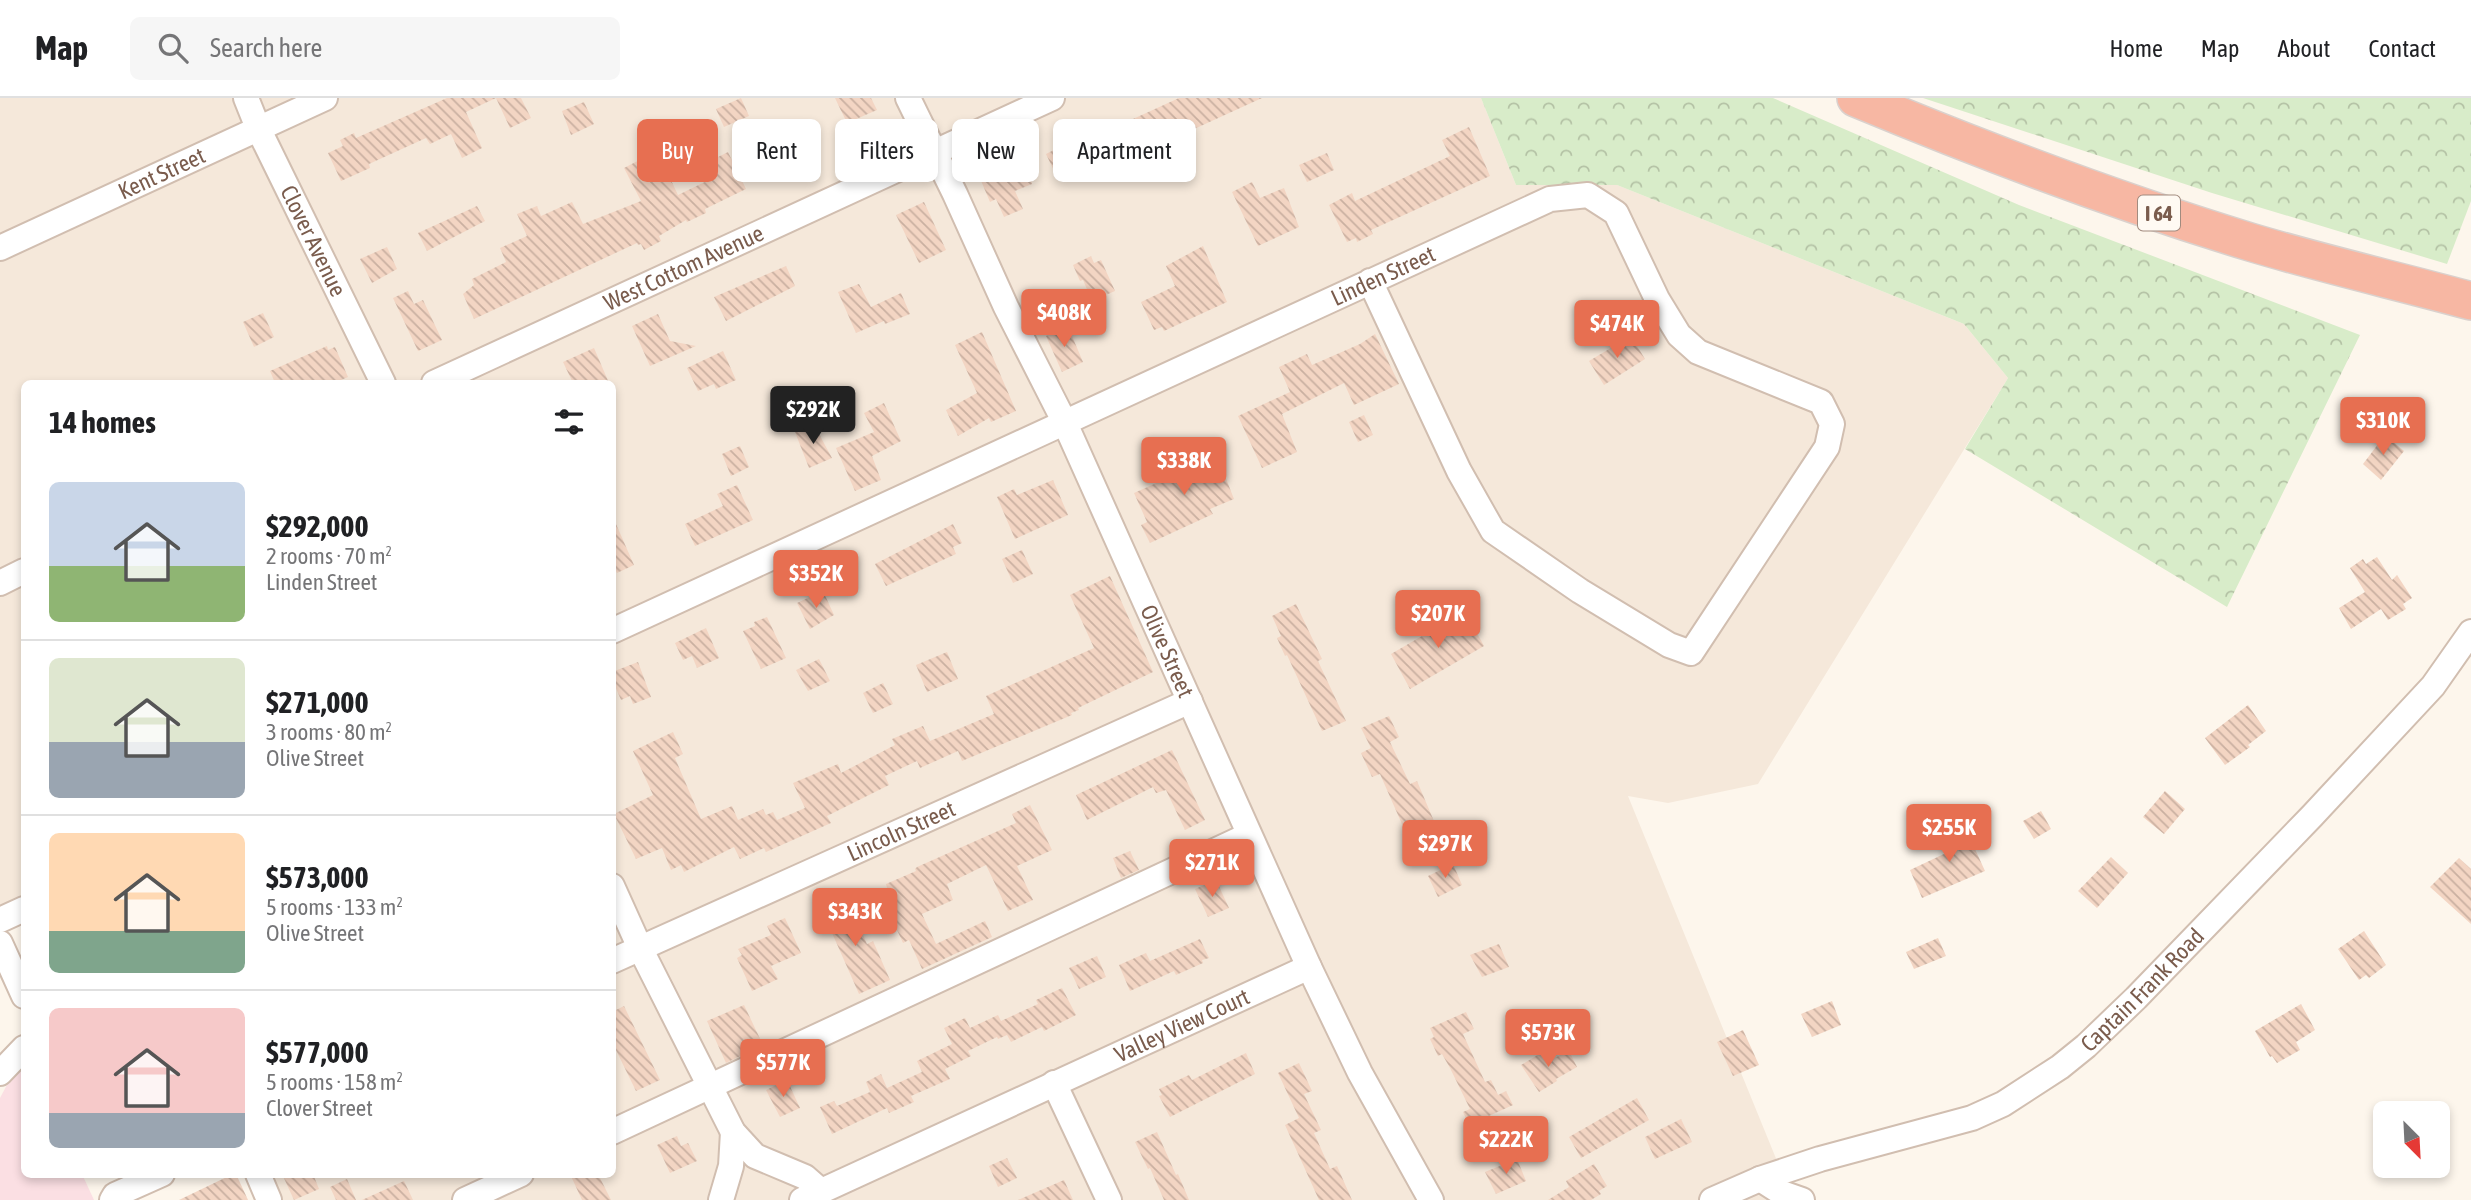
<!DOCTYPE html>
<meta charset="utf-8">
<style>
:root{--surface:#fff;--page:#f6f6f6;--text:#202124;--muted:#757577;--line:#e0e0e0;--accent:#e76f51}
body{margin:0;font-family:"Asap Condensed",sans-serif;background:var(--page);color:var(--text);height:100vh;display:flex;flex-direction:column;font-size:26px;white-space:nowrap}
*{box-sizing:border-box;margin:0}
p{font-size:23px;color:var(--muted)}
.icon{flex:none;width:38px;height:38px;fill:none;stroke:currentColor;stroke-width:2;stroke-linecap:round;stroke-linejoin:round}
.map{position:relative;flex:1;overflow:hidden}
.details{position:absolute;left:21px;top:282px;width:595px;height:798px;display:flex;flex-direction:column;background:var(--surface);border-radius:10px;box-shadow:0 4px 10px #0003}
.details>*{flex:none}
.banner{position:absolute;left:637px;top:21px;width:665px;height:63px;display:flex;gap:14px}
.needle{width:46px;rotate:156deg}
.fabs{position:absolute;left:2373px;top:1003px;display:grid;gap:14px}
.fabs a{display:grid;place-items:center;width:77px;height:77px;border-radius:10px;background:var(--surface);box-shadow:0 4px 10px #0003;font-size:35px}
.price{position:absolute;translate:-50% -60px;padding:0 16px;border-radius:7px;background:var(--accent);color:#fff;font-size:23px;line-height:46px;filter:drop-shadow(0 2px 4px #0008)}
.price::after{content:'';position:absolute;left:50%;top:42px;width:21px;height:16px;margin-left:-10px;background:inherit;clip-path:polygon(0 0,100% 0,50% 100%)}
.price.active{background:#222;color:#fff}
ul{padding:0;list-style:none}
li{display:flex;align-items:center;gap:21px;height:175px;padding:0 28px}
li+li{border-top:2px solid var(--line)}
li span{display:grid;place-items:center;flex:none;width:196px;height:140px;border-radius:10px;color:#555}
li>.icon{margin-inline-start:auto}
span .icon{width:84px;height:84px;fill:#fffc;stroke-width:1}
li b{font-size:30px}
h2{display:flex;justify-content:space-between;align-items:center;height:84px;padding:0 28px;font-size:30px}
.tag{padding:0 24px;border-radius:10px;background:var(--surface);box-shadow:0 4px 10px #0003;font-size:24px;line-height:63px}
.tag.active{background:var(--accent);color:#fff}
header{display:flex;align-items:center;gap:42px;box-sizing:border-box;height:98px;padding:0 35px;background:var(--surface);border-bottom:2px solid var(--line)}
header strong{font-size:33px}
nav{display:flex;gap:38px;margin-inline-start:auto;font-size:24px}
.search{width:490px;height:63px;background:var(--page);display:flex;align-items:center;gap:18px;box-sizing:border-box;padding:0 24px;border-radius:10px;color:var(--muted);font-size:26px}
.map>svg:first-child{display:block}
.residential{fill:#f5e8da}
.medical{fill:#fbdfe3}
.forest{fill:url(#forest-crowns)}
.building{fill:url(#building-back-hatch)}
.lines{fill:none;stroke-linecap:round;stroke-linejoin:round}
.minor-casing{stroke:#d1beb0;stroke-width:28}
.highway-casing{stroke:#dad1cd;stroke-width:40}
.minor{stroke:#fff;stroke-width:24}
.highway{stroke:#f7b7a3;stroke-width:37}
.labels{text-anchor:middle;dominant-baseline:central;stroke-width:5;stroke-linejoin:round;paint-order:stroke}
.shield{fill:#fffaf3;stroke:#a28b7f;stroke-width:2}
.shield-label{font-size:21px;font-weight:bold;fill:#7a5c4d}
.street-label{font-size:23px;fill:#7a5c4d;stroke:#fffaf3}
</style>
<header>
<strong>Map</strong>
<div class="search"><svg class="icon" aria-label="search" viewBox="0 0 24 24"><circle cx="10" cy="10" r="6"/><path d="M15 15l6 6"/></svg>Search here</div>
<nav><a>Home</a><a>Map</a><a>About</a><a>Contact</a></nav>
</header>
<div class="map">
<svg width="2471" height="1102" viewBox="0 0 2471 1102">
<defs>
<pattern id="forest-crowns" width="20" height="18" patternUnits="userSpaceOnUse" patternTransform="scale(1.75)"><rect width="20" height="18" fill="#d8ecc9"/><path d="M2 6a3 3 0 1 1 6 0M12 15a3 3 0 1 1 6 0" fill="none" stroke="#b4c2a5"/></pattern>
<pattern id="building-back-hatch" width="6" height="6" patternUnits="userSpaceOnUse" patternTransform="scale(1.75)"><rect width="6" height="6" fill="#f3d5c3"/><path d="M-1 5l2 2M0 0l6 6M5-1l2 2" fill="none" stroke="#cab0a1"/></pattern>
</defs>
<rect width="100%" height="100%" fill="#fdf6ec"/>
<polygon class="residential" points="0,0 1481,0 1516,87 1617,87 1964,226 2008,280 1758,686 1668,705 1628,698 1793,1102 265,1102 254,1076 612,1076 612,285 24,285 24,809 0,820"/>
<polygon class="medical" points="24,969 24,1076 82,1076 94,1102 0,1102 0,1000 8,985"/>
<g class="forest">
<polygon points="1481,0 1773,0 2019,107 2360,237 2227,509 1965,351 2008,280 1964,226 1617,87 1516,87"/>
<polygon points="1923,0 2471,0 2471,103 2447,166 2212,95"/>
</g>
<g class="building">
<polygon points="447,0 521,0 531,20 510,30 496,0 466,14 482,50 462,60 451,36 430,46 426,40 369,66 370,70 341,83 328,55 343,48 340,42 354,35 356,40"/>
<polygon points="741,0 749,18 724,29 716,11"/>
<polygon points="835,0 871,0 877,12 847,25"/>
<polygon points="1179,0 1262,0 1168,43 1165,37 1110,62 1113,67 1083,80 1079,71 1058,81 1046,56 1085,36 1087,42"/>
<polygon points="584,4 594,26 571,37 562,13"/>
<polygon points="1469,29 1490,78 1371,132 1373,136 1357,144 1356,140 1347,144 1329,107 1352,95 1355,103 1450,58 1442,42"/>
<polygon points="657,53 678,97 713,80 706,65 728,54 746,91 705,111 706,115 687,124 686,122 659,138 661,143 644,152 641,146 638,147 637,145 474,221 463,196 474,187 472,181 506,164 500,150 527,138 517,116 537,108 541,118 572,104 583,126 641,103 624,70"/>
<polygon points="1327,55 1334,72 1307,84 1299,67"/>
<polygon points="1011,56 1013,63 1028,56 1032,86 1015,93 1023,111 1004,119 996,101 990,104 979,78 987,74 984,68"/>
<polygon points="1252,84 1260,100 1284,90 1299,129 1258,148 1232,94"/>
<polygon points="924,104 946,152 919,165 896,117"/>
<polygon points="477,108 485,123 427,153 418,135"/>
<polygon points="1203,148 1227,204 1164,233 1162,229 1154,232 1141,204 1175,188 1166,168"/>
<polygon points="387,149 397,171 372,185 360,161"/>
<polygon points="1091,158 1094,165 1101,162 1115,193 1092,203 1083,182 1080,183 1073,167"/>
<polygon points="786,168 795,188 726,223 714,199"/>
<polygon points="859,186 871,209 901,195 910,216 885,226 884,223 856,235 838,194"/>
<polygon points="408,193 414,206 423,202 442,242 418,253 393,200"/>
<polygon points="263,215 274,239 254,249 243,224"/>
<polygon points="658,216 670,243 696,248 650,268 632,228"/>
<polygon points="1065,229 1069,239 1072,238 1083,264 1062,274 1046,238"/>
<polygon points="982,234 1016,313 991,324 989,320 958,338 946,312 977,295 955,247"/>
<polygon points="1375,236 1399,286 1354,307 1344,285 1282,316 1297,354 1262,370 1238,318 1290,294 1279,269 1307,256 1312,267 1360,246"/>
<polygon points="1631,238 1645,261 1604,287 1589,263"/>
<polygon points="327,248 328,252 335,249 348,279 334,285 275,285 270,273"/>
<polygon points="594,250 609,285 573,285 563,264"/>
<polygon points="723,253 736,282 716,291 714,286 698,293 687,270"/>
<polygon points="884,305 901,343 872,358 881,382 855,393 836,350 874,334 864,315"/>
<polygon points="1364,317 1373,337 1358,344 1349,324"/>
<polygon points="813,325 832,360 809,370 795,334"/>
<polygon points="2385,337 2404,353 2381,382 2363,366"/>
<polygon points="740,348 749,369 731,378 722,356"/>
<polygon points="1214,350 1234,401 1210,411 1213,416 1150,445 1141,427 1147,424 1134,395 1188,371 1184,364"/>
<polygon points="1053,382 1068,417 1015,441 997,399 1014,391 1017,397"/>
<polygon points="737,387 753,422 695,448 685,426 723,408 717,396"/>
<polygon points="612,417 634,467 617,475 612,465"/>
<polygon points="953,426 962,445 953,449 956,456 886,488 875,466"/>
<polygon points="1022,452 1033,476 1013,485 1002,461"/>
<polygon points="2377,459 2392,482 2397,477 2412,500 2403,506 2406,511 2388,522 2381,511 2351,531 2339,510 2365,494 2350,470 2363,461 2366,466"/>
<polygon points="1110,478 1153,574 1078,610 1079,612 1071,615 1072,617 962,663 958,653 920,670 917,663 885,678 889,687 827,718 831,725 766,754 764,750 740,761 734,749 684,774 681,767 671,772 662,750 636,761 614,716 653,697 633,653 673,634 683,656 675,660 701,721 732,708 738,722 763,711 766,717 773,714 777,722 805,710 793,685 838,666 841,675 895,647 892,641 923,628 930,643 994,616 986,598 1094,550 1070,497"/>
<polygon points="823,493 834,517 810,531 797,505"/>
<polygon points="1296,506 1322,561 1318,563 1346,623 1322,633 1287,557 1285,558 1277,540 1281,538 1272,518"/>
<polygon points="1465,513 1484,548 1410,591 1391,556"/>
<polygon points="767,519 786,560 761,571 743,533 755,528 754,524"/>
<polygon points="706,530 719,560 697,570 692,558 683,562 675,545"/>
<polygon points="947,554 958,581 927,594 916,567"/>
<polygon points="819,561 830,583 808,593 796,572"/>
<polygon points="638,564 651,599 633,606 630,598 621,602 612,581 612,574"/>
<polygon points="883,585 893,606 873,615 863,595"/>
<polygon points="2248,607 2266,633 2248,647 2250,649 2225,667 2205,640"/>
<polygon points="1389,618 1399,639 1390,644 1410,686 1417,683 1439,735 1412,749 1380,676 1372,679 1361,655 1371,650 1361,630"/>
<polygon points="1172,652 1205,722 1185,732 1166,692 1156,695 1153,689 1087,722 1076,697"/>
<polygon points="2165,693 2185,711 2164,736 2143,719"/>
<polygon points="1030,707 1052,752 1017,768 1033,802 1008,813 986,767 947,786 953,802 922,816 936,846 985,823 992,839 922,871 909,842 903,845 879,793 887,790 886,786 916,773 915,771 917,769 1016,725 1012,716"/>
<polygon points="2041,713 2051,731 2034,741 2023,723"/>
<polygon points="1964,727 1985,773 1922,800 1910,772 1946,755 1939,737"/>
<polygon points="1130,753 1139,772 1121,780 1113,760"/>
<polygon points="2111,759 2128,775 2097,810 2078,793"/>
<polygon points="2459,760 2471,771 2471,826 2430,789"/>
<polygon points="1453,766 1462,787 1438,799 1428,778"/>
<polygon points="1216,782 1229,810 1208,819 1195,791"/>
<polygon points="837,803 840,810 849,806 867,846 873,843 890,882 859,896 821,810"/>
<polygon points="785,820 801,855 771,868 778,881 752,893 737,860 742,857 738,851 771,837 767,828"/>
<polygon points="2364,833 2386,867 2369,880 2366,877 2359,882 2338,851"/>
<polygon points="1938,840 1946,858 1914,871 1906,854"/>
<polygon points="1200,841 1209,860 1202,862 1203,865 1176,877 1174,873 1130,893 1119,867 1146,855 1150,863"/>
<polygon points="1499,846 1509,869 1482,879 1470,857"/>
<polygon points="1097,858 1106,879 1079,891 1069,870"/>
<polygon points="1062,890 1076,917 1044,933 1042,929 1011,944 1007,937 998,941 997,939 968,953 971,958 945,971 950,981 911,998 914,1004 889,1015 887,1010 832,1036 820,1009 834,1003 837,1008 870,994 866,984 881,976 887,990 922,974 917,963 952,946 944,930 965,920 970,930 998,917 1001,923 1038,906 1036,902"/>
<polygon points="1832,903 1841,927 1812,939 1801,916"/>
<polygon points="2301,906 2315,932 2296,944 2300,952 2277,965 2272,958 2270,959 2255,933"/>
<polygon points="744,907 763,947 726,965 707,923"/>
<polygon points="624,908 660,982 636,993 612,944 612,914"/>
<polygon points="1466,914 1474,931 1463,936 1485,984 1491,982 1498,997 1506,993 1513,1007 1469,1027 1463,1014 1470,1011 1450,970 1442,956 1438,958 1430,941 1434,939 1430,930"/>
<polygon points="1743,932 1759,967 1733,978 1717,944"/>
<polygon points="1569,953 1577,969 1556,981 1557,983 1539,994 1521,967 1541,955 1546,964"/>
<polygon points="1246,955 1255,976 1170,1019 1159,998 1162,997 1159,991 1189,977 1192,982"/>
<polygon points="1299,965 1312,993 1304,996 1321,1032 1314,1035 1330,1071 1337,1068 1352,1102 1319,1102 1285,1027 1299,1020 1278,975"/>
<polygon points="787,982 800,1010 780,1019 766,992"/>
<polygon points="1637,1000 1649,1022 1581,1060 1569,1039"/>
<polygon points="1681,1021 1692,1044 1655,1061 1645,1039"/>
<polygon points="1157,1034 1176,1077 1178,1076 1189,1102 1164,1102 1150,1070 1148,1071 1135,1044"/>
<polygon points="677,1038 681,1048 688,1045 697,1063 670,1075 657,1047"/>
<polygon points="1007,1060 1017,1080 998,1089 989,1068"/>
<polygon points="1517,1061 1526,1083 1496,1096 1485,1074"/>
<polygon points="1594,1066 1607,1088 1599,1093 1601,1096 1591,1102 1548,1102 1569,1089 1566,1083"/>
<polygon points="233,1076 236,1076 248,1102 179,1102"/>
<polygon points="282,1076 313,1076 319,1091 294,1102"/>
<polygon points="570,1076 598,1076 611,1102 582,1102"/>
<polygon points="347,1081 356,1102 336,1102 330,1089"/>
<polygon points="1064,1082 1073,1102 1018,1102"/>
<polygon points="404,1083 413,1102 362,1102"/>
</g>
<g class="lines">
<defs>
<g id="minor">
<path id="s1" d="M246,0l12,30 125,255"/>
<path id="s2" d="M908,0l47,96 51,113 58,114 245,546 51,106 71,127"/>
<path id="s3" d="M0,150l325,-150"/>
<path id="s4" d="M434,285l618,-285"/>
<polyline points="0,485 24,473"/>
<path id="s5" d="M612,533l938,-432 38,-4 28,18 41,86 22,36 19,17 123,50 11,22 -5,23 -136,206 -22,-8 -89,-54 -87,-60 -34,-60 -89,-190"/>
<polyline points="612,788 640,850 733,1034 755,1058 805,1079 821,1093"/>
<polyline points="0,822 24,811"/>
<polyline points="0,845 24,898"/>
<path id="s6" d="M612,863l578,-260"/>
<polyline points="0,975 24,950"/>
<polyline points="1054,985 1109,1102"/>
<polyline points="612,1034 1249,737"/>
<polyline points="258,1076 269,1102"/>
<polyline points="1760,1081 1782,1095 1802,1102"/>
<polyline points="112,1102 115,1097 162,1076"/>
<polyline points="465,1102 521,1076"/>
<polyline points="721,1102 731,1068 733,1034"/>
<path id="s7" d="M802,1102l507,-233"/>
<path id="s8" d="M1712,1102l48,-21 60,-20 152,-41 31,-14 57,-37 26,-21 50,-48 176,-182 121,-130 38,-54"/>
</g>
<path id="highway" d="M1856,0c130,54 260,103 394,144 73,22 148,39 221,59"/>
</defs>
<use href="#minor" class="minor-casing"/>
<use href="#highway" class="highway-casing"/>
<use href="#minor" class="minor"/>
<use href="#highway" class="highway"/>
</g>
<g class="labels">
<rect class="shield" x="2138" y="97.5" width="42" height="35" rx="5"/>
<g class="shield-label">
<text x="2159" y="115">I 64</text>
</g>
<g class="street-label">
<text stroke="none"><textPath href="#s3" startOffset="178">Kent Street</textPath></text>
<text stroke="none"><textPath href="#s1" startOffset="158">Clover Avenue</textPath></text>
<text stroke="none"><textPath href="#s4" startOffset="275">West Cottom Avenue</textPath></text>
<text stroke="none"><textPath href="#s5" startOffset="849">Linden Street</textPath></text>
<text stroke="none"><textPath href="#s2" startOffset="611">Olive Street</textPath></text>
<text stroke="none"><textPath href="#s6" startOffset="317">Lincoln Street</textPath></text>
<text stroke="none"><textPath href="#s8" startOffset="488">Captain Frank Road</textPath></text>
<text stroke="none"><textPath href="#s7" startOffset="418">Valley View Court</textPath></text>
</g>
</g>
</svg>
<div class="fabs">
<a><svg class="needle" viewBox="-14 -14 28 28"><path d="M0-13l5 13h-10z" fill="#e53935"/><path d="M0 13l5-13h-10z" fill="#757577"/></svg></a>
</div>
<b class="price" style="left:1064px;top:251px">$408K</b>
<b class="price" style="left:1617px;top:262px">$474K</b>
<b class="price active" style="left:813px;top:348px">$292K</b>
<b class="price" style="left:2383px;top:359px">$310K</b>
<b class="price" style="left:1184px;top:399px">$338K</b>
<b class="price" style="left:816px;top:512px">$352K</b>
<b class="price" style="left:1438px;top:552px">$207K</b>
<b class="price" style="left:1949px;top:766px">$255K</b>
<b class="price" style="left:1445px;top:782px">$297K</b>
<b class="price" style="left:1212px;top:801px">$271K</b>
<b class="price" style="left:855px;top:850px">$343K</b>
<b class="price" style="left:1548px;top:971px">$573K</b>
<b class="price" style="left:783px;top:1001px">$577K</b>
<b class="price" style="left:1506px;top:1078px">$222K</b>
<div class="banner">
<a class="tag active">Buy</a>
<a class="tag">Rent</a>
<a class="tag">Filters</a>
<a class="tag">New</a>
<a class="tag">Apartment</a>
</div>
<section class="details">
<h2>14 homes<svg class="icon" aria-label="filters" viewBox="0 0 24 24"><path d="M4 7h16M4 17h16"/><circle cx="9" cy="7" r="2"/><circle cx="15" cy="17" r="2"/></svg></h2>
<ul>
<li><span style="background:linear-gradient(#c9d6e8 60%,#8fb573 0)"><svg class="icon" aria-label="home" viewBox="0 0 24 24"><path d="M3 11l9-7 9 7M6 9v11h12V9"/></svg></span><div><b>$292,000</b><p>2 rooms · 70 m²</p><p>Linden Street</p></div></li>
<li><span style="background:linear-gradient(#dfe7d0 60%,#9aa5b1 0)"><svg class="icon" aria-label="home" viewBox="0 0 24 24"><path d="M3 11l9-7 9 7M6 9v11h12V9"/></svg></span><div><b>$271,000</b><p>3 rooms · 80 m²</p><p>Olive Street</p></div></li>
<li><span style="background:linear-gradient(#ffd9b3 70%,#7fa58c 0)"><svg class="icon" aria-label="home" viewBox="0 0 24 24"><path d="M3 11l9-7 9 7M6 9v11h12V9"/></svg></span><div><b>$573,000</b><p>5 rooms · 133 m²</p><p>Olive Street</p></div></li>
<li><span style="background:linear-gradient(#f6c9c9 75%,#9aa5b1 0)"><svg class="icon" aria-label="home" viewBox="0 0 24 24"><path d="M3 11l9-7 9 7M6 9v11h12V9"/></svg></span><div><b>$577,000</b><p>5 rooms · 158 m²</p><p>Clover Street</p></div></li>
</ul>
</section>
</div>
